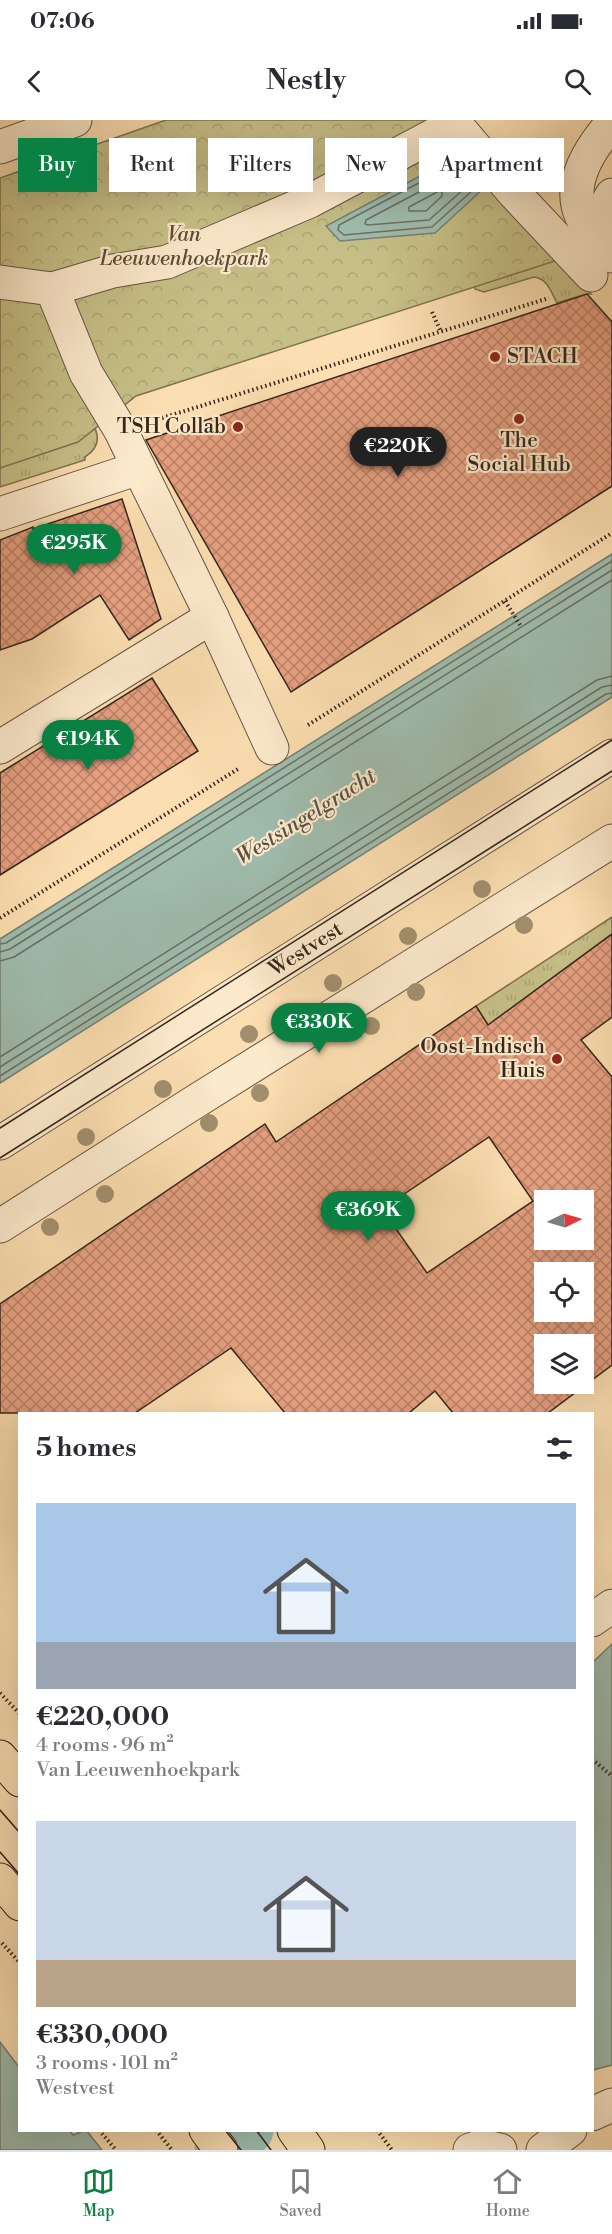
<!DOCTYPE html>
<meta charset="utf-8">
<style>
:root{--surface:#fff;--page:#f7f7f7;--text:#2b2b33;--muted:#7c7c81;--line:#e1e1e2;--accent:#0b8043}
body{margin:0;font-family:"Libre Bodoni",serif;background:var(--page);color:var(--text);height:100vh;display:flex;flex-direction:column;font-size:22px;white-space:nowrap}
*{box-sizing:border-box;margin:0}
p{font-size:20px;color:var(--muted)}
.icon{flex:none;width:33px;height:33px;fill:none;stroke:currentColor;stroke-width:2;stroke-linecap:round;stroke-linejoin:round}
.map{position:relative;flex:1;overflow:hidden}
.side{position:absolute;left:18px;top:1292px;width:576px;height:720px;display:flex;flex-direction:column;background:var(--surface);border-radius:0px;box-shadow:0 6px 24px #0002}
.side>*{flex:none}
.guide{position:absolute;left:18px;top:18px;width:576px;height:54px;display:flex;gap:12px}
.needle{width:39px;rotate:85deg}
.fabs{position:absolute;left:534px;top:1070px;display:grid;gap:12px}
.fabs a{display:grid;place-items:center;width:60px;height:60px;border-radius:0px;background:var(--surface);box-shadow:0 6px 24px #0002;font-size:30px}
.price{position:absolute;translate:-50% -51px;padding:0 14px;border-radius:21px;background:var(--accent);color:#fff;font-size:20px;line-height:39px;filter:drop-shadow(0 2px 3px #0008)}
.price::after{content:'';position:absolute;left:50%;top:36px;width:18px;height:14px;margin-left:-9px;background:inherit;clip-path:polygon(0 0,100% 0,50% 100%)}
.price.on{background:#222;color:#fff}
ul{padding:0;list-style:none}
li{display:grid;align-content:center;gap:12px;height:318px;padding:0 18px}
li span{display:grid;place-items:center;height:186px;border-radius:0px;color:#555}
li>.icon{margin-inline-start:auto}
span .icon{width:108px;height:108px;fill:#fffc;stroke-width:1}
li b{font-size:26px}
h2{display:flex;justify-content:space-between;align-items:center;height:72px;padding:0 18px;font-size:26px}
.tag{padding:0 21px;border-radius:0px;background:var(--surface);box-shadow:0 6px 24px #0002;font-size:21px;line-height:54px}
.tag.on{background:var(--accent);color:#fff}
.status{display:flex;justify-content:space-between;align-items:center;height:42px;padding:0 30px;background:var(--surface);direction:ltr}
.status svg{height:16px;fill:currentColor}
header{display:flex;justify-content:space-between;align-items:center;height:78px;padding:0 18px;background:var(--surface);font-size:27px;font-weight:800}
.tab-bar{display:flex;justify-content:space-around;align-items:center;height:84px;border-top:2px solid var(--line);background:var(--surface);font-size:16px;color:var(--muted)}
.tab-bar a{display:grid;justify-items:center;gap:3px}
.tab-bar .on{color:var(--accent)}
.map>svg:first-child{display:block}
.grass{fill:url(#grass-tufts);stroke:#7e7251;stroke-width:1.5}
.park{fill:url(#park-crowns);stroke:#7e7251;stroke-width:1.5}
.water{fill:#9fbcad;stroke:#758073;stroke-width:1.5}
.pier{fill:#fbdeb1}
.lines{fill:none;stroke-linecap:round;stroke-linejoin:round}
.shore{stroke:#6a7164;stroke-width:1.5}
.canal{stroke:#9fbcad;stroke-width:51}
.building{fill:url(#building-cross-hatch);stroke:#36261b;stroke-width:1.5;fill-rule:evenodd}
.minor-casing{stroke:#675440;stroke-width:35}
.major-casing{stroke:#36261b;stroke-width:35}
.path{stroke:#36261b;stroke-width:4;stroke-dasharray:1.5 3;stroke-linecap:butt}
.minor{stroke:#fceacc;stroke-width:33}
.major{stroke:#fbdeb1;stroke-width:33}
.tram{stroke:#36261b;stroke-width:1.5}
.path-bridge{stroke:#36261b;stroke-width:4;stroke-dasharray:1.5 3;stroke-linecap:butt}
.tree{fill:#a28e6d}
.poi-dot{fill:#8f2418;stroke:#fceacc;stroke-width:2}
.labels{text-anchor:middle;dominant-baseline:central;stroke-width:4.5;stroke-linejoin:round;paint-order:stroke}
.park-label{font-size:21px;font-style:italic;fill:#5a4c36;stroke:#fceacc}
.poi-label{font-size:21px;fill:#36261b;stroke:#fceacc;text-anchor:end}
.street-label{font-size:21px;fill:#36261b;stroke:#fceacc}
.water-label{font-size:22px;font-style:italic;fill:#565347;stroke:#fceacc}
</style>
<div class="status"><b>07:06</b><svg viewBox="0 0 49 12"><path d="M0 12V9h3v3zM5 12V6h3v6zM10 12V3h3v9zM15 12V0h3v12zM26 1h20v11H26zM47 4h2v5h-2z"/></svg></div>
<header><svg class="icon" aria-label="back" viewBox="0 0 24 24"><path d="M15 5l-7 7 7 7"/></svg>Nestly<svg class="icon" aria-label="search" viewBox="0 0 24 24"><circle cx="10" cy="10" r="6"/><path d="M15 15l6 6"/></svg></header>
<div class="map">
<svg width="612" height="2030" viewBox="0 0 612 2030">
<defs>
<pattern id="grass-tufts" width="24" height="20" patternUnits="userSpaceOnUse" patternTransform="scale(1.5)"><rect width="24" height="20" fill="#c6bf87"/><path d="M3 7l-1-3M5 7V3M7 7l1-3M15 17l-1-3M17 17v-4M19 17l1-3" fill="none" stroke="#aba474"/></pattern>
<pattern id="park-crowns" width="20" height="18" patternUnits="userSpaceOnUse" patternTransform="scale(1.5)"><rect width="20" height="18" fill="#c6bf87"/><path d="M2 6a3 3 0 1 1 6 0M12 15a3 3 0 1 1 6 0" fill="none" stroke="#aba474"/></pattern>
<pattern id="building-cross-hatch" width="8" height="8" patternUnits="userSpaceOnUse" patternTransform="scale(1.5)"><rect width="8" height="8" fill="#e6a080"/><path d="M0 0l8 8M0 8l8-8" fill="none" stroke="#bb8268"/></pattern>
</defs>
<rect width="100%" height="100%" fill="#fbdeb1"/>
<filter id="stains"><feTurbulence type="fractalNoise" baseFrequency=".00333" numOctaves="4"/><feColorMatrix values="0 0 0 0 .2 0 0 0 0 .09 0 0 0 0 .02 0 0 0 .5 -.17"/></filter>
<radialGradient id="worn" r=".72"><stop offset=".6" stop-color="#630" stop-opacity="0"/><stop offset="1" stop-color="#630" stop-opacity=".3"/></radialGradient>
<g class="grass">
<path d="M506,84l85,90h-5l-29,9c-6,-11 -9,-24 -23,-26l-50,15 -9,-3 -1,-5z"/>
<path d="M0,239l92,64c9,14 7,25 -7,34v3l-85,27z"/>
<polygon points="612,797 612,814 488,905 476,886"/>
</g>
<polygon class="park" points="166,0 431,0 558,140 136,276 78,322 0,348 0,58"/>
<g class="water">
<polygon points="456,37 484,68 435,113 340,121 326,106"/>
<polygon points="612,434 612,577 0,963 0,819"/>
<polygon points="612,1524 612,1945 593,1950 592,1543"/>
<polygon points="0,1922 19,1947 20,2010 69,2010 73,2015 86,2010 102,2030 0,2030"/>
</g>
<polygon class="pier" points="593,1991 612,2011 612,2021 598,2030 581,2030 561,2010 592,2010"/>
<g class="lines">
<g class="shore">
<polygon points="453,45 474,66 474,69 432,107 344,115 338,110 339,105"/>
<polygon points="451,55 454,55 464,69 429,100 368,105 365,104 366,100"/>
<polygon points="439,71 442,72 442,76 426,91 409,91 409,87"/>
<polyline points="0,824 6,823 612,441"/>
<polyline points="0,832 10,829 612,450"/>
<polyline points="0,841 14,837 612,460"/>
<polyline points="0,937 597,560 612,556"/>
<polyline points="0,947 602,567 612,565"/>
<polyline points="0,956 606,574 612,573"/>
</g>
<polyline class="canal" points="220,2030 248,2010"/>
</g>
<g class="building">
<polygon points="587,174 612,202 612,366 291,572 146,320"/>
<polygon points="122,379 161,499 129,520 100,475 32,519 0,530 0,420 33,407 33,409"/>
<polygon points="152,558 198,631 0,755 0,653"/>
<path d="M612,814v83l-31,23 31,37v288l-64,48h-95l-18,-22 -26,22h-124l-54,-65 -96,65h-135v-109l265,-180 11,18 200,-136 12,19zM489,1017l44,64 -106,72 -45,-64zM544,1080h40v39h-40zM544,1152h40v39h-40zM544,1224h40v39h-40z"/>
</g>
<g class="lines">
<defs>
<g id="minor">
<polyline points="452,0 514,73 591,155"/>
<path d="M612,3c-21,24 -45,59 -31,92 6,15 20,30 31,41"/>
<polyline points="0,27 75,0"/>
<polyline points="601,125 604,89 612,75"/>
<polyline points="0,162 52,169 113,151 167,142 310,81 455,4"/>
<polyline points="52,169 86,253 121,311 139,348"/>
<polyline points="0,394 139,348 212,497 272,628"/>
<polyline points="0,627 212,497"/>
<path id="s1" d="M0,1023l612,-387"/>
<polyline points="0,1106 193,983 612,721"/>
<polyline points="592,1500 612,1486"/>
<polyline points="592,1994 612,1985"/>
<polyline points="470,2030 482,2026 500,2030"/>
<polyline points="543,2030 570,2010"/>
</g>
<g id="major">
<polyline points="0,1637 20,1660"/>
<polyline points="0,1760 20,1784"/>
<polyline points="206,2010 221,2030"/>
<polyline points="294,2010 308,2030"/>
</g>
</defs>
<use href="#minor" class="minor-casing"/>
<use href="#major" class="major-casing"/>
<g class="path">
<polyline points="432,192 441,212"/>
<polyline points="162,298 549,178"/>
<polyline points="505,481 520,505"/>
<polyline points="308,605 612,413"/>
<polyline points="0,798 238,649"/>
<polyline points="0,1573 20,1594"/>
<polyline points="592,1639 612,1656"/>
<polyline points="2,1823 20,1843"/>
<polyline points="99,2010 116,2030"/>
<polyline points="377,2010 392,2030"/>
</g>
<use href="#minor" class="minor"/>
<use href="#major" class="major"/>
<g class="tram">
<polyline points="0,1008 612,620"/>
<polyline points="0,1038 612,651"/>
<polyline points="0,1690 20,1713"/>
<polyline points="0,1732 20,1755"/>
<polyline points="225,2010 241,2030"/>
<polyline points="256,2010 271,2030"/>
</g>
<polyline class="path-bridge" points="156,2010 172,2030"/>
</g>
<g class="tree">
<circle cx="482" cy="769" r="9"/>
<circle cx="524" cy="805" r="9"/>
<circle cx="408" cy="816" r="9"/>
<circle cx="333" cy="863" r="9"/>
<circle cx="416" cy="872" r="9"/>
<circle cx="371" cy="906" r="9"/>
<circle cx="249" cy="914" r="9"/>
<circle cx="163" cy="969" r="9"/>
<circle cx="260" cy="973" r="9"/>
<circle cx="209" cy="1003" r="9"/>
<circle cx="86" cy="1017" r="9"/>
<circle cx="105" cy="1074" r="9"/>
<circle cx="50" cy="1107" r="9"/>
</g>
<g class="poi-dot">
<circle cx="495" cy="237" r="6"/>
<circle cx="519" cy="299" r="6"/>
<circle cx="238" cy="307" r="6"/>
<circle cx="557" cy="939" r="6"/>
</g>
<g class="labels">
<g class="park-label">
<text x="184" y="115">Van<tspan x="184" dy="24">Leeuwenhoekpark</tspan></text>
</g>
<g class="poi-label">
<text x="507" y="237" text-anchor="start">STACH</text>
<text x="226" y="307">TSH Collab</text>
<text x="519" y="321" text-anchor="middle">The<tspan x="519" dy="24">Social Hub</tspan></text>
<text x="545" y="927">Oost-Indisch<tspan x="545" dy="24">Huis</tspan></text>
</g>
<g class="street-label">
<text stroke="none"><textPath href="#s1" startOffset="362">Westvest</textPath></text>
</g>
<g class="water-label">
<text transform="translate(306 697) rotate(-32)">Westsingelgracht</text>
</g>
</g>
<rect width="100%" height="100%" filter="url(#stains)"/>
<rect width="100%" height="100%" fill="url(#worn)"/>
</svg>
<div class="fabs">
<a><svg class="needle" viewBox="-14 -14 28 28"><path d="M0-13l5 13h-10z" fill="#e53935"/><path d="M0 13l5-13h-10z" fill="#7c7c81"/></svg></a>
<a><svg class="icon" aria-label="locate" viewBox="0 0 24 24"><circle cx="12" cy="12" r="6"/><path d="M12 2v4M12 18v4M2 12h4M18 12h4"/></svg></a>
<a><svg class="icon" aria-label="layers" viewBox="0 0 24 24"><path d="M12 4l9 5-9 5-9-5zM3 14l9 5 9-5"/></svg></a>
</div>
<b class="price on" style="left:398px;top:358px">€220K</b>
<b class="price" style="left:74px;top:455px">€295K</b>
<b class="price" style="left:88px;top:651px">€194K</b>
<b class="price" style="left:319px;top:934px">€330K</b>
<b class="price" style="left:368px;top:1122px">€369K</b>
<div class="guide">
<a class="tag on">Buy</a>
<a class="tag">Rent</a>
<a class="tag">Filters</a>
<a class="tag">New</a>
<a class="tag">Apartment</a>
</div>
<section class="side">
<h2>5 homes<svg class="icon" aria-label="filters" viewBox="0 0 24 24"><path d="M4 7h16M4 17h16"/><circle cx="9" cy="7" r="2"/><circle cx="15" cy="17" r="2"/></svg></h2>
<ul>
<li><span style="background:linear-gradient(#a9c7e8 75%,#9aa5b1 0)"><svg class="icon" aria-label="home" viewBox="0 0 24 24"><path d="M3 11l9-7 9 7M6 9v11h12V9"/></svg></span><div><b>€220,000</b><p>4 rooms · 96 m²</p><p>Van Leeuwenhoekpark</p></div></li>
<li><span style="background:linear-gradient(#c9d6e8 75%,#b9a48a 0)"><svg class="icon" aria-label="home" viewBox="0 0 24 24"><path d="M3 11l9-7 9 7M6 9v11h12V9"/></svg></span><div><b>€330,000</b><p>3 rooms · 101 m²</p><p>Westvest</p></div></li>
</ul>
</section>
</div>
<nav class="tab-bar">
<a class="on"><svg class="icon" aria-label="map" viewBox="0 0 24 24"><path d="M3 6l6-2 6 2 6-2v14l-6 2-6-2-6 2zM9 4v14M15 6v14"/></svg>Map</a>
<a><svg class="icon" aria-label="saved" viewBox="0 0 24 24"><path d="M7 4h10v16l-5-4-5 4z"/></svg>Saved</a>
<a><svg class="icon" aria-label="home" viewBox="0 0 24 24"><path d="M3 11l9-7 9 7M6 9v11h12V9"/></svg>Home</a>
</nav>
